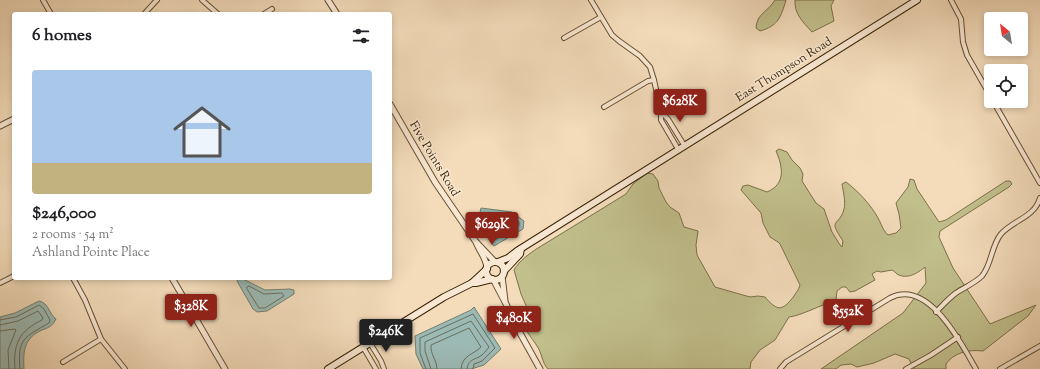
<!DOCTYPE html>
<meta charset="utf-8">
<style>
:root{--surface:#fff;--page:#f2f2f2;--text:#202124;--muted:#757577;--accent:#8f2418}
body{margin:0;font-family:"Sorts Mill Goudy",serif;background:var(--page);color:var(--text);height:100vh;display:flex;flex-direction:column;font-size:15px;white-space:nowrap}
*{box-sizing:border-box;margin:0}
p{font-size:13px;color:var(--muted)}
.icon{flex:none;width:22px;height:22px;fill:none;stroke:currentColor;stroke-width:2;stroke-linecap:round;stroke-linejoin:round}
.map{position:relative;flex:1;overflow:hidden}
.drawer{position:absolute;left:12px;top:12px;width:380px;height:268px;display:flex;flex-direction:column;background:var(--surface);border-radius:4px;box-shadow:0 2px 6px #0003}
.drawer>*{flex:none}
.needle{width:26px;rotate:330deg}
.fabs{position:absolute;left:984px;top:12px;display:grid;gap:8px}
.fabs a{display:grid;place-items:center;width:44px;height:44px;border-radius:4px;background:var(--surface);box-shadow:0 2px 6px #0003;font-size:20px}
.price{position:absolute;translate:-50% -34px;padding:0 9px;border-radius:4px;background:var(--accent);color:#fff;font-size:13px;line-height:26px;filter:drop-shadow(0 1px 2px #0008)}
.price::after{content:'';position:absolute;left:50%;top:24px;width:12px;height:9px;margin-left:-6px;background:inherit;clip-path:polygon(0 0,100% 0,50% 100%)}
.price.selected{background:#222;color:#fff}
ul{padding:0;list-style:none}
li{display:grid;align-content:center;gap:8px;height:212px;padding:0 20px}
li span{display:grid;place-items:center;height:124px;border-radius:4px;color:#555}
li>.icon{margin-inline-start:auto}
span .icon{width:72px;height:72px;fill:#fffc;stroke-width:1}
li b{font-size:17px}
h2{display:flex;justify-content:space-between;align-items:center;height:48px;padding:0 20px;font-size:17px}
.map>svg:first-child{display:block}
.green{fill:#c1bf8c;stroke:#7c7148}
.water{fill:#9cbab5;stroke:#747e6e}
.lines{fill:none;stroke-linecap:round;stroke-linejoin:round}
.shore{stroke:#6a6e5c;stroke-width:1}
.minor-casing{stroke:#675132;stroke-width:6}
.tertiary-casing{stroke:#675132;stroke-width:7}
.secondary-casing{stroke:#382304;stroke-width:8}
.minor{stroke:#f8e8d3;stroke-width:4}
.tertiary{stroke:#f8e8d3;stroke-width:5}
.secondary{stroke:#f8e8d3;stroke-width:6}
.labels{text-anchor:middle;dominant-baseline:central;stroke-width:3;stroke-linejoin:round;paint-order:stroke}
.street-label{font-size:12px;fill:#382304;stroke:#f8e8d3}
</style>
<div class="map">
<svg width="1040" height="369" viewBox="0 0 1040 369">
<rect width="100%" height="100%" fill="#f4dcbb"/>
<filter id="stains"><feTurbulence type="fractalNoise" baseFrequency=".005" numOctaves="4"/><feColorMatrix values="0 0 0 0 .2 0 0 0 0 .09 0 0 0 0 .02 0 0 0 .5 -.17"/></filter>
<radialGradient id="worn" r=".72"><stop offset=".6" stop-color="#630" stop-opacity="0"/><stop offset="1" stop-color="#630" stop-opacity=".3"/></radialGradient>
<g class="green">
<path d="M775,0h11c-5,17 -8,26 -26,31l-4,-3c1,-15 12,-16 19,-28z"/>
<path d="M795,0h39l-3,6 3,15 -22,11c-9,-10 -18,-18 -17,-32z"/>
<path d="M779,149l8,3 5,8 8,8 3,6 -1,7 14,22 8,6 8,23 8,13 2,2 1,-6c-16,-24 -4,-13 1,-32 2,-6 -1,-19 -2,-25l4,-2c12,9 25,23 32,36 4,7 4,11 10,17l8,-2 5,-5 -2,-14 -3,-11 12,-16 2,-8 4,1 3,9 22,33 7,-2 60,-39h4l2,3 -3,3 -69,44 -1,6 14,31 37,56 46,-19 -8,11 -45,35c-14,-2 -30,2 -37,13v5h-32l-5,-10 -14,-5 -21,9 -17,4 -6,-3 -10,1 -5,4h-15l82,-56 23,-30 -1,-16c-7,6 -18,13 -28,7 -1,-1 -3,-3 -5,-4l-11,2 -4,-1 -5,3 3,6 -20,11 -5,1 -4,-5h-4l-5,4 -1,8c-9,5 -16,7 -25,11 -8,3 -14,6 -22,7l-14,23 -15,10 -9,12 -1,7h-202c-6,-6 -6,-16 -11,-23 -7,-11 -20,-23 -9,-36l-7,-16 -7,-24c6,-10 15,-16 24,-22l88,-54 7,-10 14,-11 6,1 5,7 1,7 7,14 4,5 9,6 5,14 14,4 -2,14 1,10 18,32 35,10 8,-1 7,1c12,14 17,15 29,-1 2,-4 5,-6 6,-11l-20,-41 -2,-2 -8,-5 -7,-14 -2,-10 -20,-23 2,-4 5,-1 19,7c19,-8 16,-25 9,-41z"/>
</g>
<g class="water">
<polygon points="481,208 512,212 524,221 523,229 494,246 478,221"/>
<polygon points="239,278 243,279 265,290 290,289 294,290 294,294 267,311 257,312 253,309 237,281"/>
<path d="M39,301c10,2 10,13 17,18 -3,6 -7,9 -14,11 -18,8 -19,21 -18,39h-24v-52l15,-4z"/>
<polygon points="474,307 501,349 484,365 471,369 423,369 416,354 415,336 471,310"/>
</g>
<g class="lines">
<g class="shore">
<polygon points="486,213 511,216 519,222 519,226 495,240 483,221 484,214"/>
<polygon points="490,219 509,221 512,225 497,233 489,221"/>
<polygon points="247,287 249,286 264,294 282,293 284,296 265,308 259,308 247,289"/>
<path d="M0,320l16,-3 23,-12 5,4 6,11 -1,3c-24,14 -32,15 -29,46"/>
<path d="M0,325l18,-4 20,-10 5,7 -1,2c-23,11 -29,24 -27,49"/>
<polyline points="0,331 14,329 16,330 8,350 9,369"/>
<polyline points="426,369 420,353 420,338 473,314 495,348 482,361 474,364 473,369"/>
<path d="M431,369l-6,-18v-9l46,-21 18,26c-3,4 -6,8 -10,10 -7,3 -11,4 -12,12"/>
<path d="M437,369c0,-9 -7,-15 -6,-24l38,-17 12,19c-8,8 -19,8 -20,22"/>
</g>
<defs>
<g id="minor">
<polyline points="43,0 51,14"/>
<polyline points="202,0 218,14"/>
<polyline points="591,0 612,35 619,41 640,56 650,67 654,80 661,112 661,120 678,149"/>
<polyline points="951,0 961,19 963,42 967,55 991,97"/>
<polyline points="144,14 157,0"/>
<polyline points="264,14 272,9"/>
<polyline points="564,38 601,17"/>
<polyline points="993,101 1040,183"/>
<polyline points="604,107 648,81 654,80"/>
<polyline points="661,112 668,119 684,145"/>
<polyline points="73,278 85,300 101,339 125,369"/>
<polyline points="0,283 14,276"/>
<path d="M936,312c7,-7 13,-14 20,-19 9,-6 19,-10 26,-17 10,-12 9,-30 19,-42 12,-14 33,-16 39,-36"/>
<polyline points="370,343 381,361 384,369"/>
<polyline points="363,347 376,369"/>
<polyline points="63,362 101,339"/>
<path d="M780,369l6,-7 104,-64c38,-20 71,45 86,71"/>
<polyline points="906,369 931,355 958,337"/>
<polyline points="1000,369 1040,346"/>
</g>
<g id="tertiary">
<polyline points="328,0 337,14"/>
<path d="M390,104l45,78 41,60c3,9 10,15 11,26"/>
<polyline points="0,126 14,119"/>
<polyline points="477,243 495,262"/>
<polyline points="502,276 505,301"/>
<polyline points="172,278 225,369"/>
<polyline points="493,279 505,302 520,333 540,369"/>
</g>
<g id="secondary">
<polyline points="498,262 508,258 517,251 917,0"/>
<circle cx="495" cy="271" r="9"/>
<polyline points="504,271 520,254 521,249"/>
<polyline points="472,283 476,283 492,279"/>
<polyline points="328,369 444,297 472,283 487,269"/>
</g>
</defs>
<use href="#minor" class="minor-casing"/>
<use href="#tertiary" class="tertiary-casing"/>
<use href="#secondary" class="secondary-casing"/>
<use href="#minor" class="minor"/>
<use href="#tertiary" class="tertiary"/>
<use href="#secondary" class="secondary"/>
</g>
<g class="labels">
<g class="street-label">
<text transform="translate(784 70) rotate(-32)">East Thompson Road</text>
<text transform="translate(434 159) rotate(59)">Five Points Road</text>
</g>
</g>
<rect width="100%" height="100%" filter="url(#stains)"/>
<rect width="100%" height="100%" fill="url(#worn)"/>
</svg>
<div class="fabs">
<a><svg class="needle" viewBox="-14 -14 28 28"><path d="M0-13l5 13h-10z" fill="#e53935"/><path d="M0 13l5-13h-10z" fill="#757577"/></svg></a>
<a><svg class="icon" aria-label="locate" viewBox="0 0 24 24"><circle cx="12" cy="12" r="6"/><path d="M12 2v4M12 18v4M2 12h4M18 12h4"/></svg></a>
</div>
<b class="price" style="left:680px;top:123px">$628K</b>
<b class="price" style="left:492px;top:246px">$629K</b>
<b class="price" style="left:191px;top:328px">$328K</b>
<b class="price" style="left:848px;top:333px">$552K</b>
<b class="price" style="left:514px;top:340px">$480K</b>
<b class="price selected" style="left:386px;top:353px">$246K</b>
<section class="drawer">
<h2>6 homes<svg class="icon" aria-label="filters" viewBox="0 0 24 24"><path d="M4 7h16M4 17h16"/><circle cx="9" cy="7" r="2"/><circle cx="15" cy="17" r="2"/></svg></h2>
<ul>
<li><span style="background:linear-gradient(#a9c7e8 75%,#c2b280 0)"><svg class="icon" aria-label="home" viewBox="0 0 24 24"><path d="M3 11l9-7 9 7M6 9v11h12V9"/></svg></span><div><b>$246,000</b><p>2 rooms · 54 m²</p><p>Ashland Pointe Place</p></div></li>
</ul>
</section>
</div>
